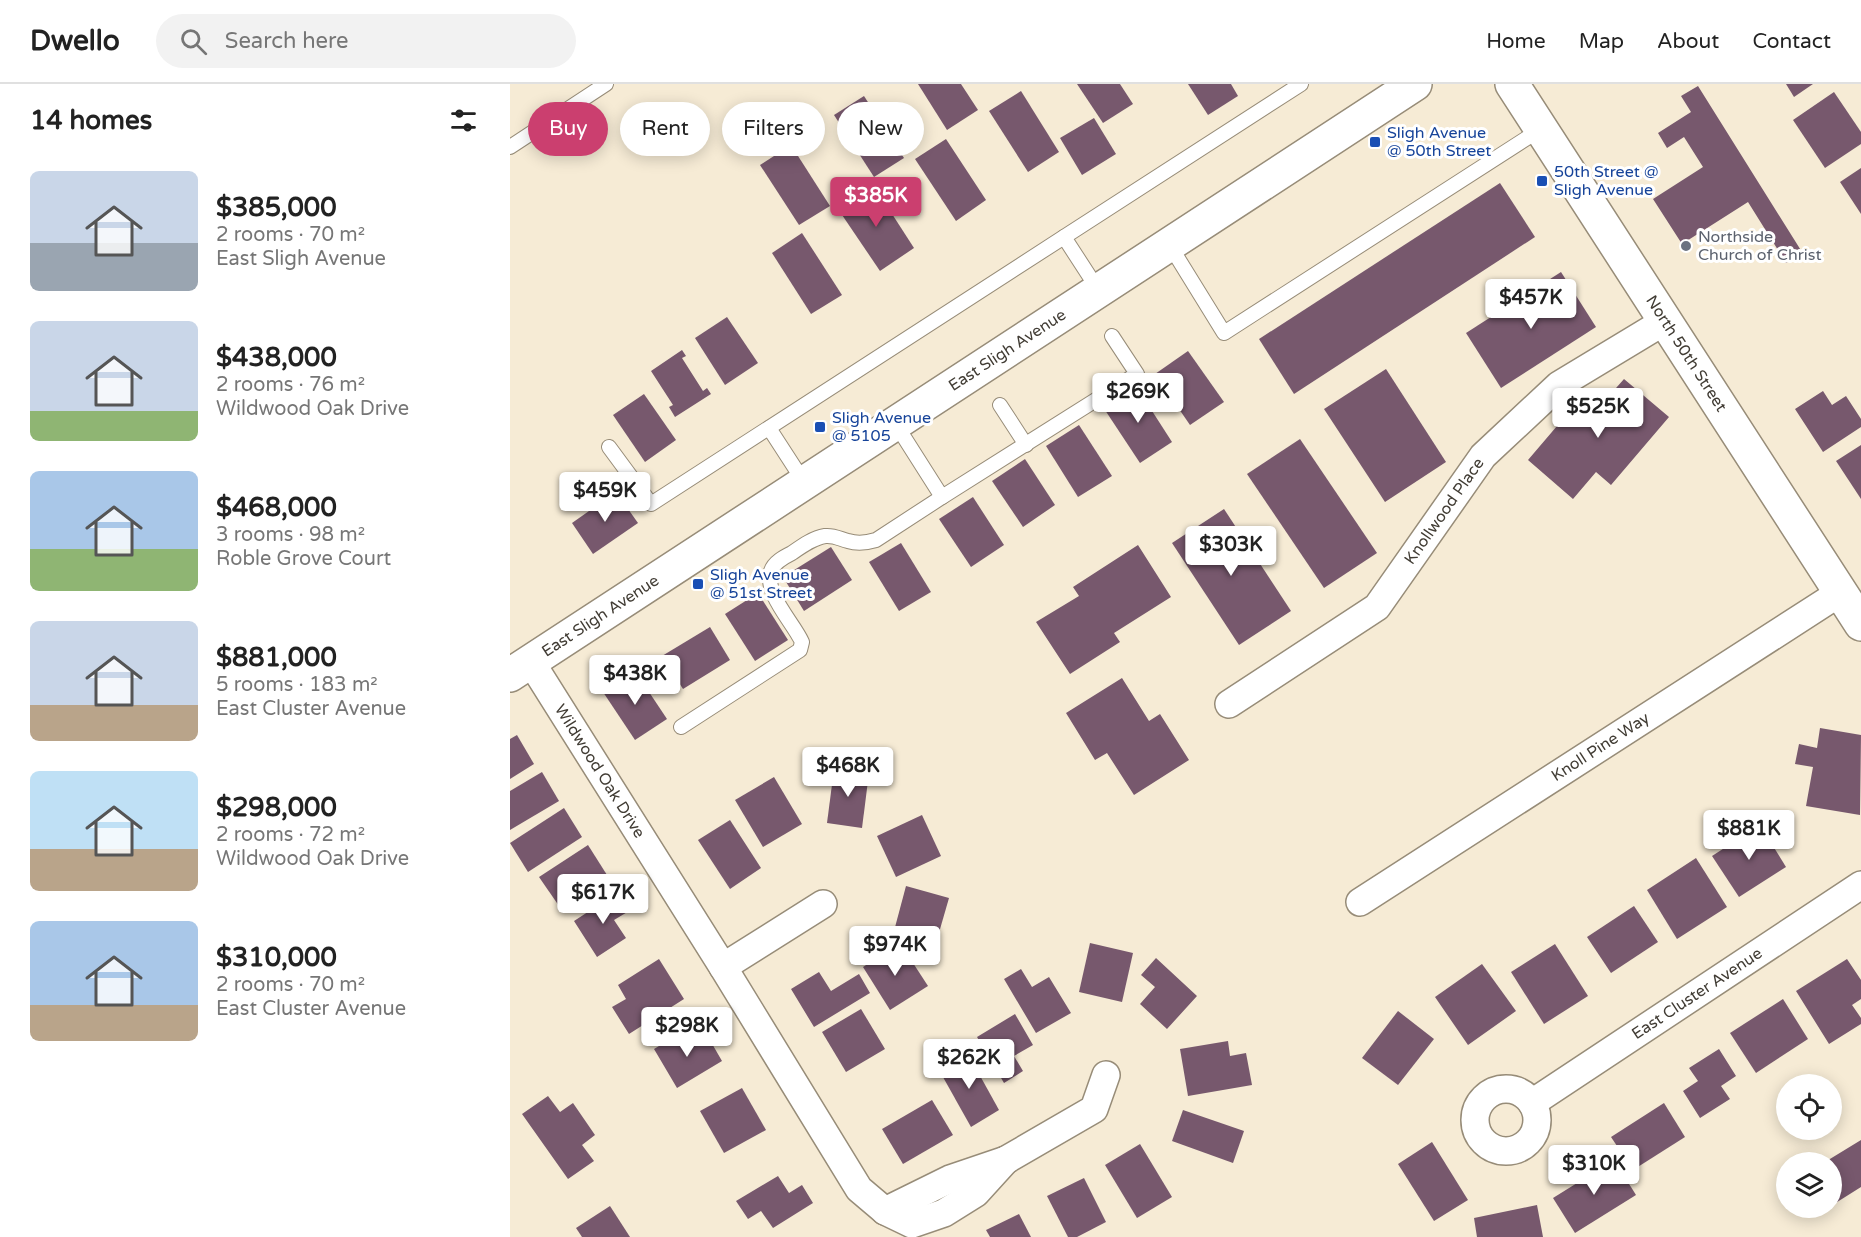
<!DOCTYPE html>
<meta charset="utf-8">
<style>
:root{--surface:#fff;--page:#f2f2f2;--text:#222;--muted:#767676;--line:#e0e0e0;--accent:#cb3f6f}
body{margin:0;font-family:"Varela Round",sans-serif;background:var(--page);color:var(--text);height:100vh;display:flex;flex-direction:column;font-size:22px;white-space:nowrap}
*{box-sizing:border-box;margin:0}
p{font-size:20px;color:var(--muted)}
.icon{flex:none;width:33px;height:33px;fill:none;stroke:currentColor;stroke-width:2;stroke-linecap:round;stroke-linejoin:round}
.map{position:relative;flex:1;overflow:hidden}
.panel{display:flex;flex-direction:column;background:var(--surface);width:510px}
.panel>*{flex:none}
.banner{position:absolute;left:18px;top:18px;width:570px;height:54px;display:flex;gap:12px}
.buttons{position:absolute;left:1266px;top:990px;display:grid;gap:12px}
.buttons a{display:grid;place-items:center;width:66px;height:66px;border-radius:50%;background:var(--surface);box-shadow:0 3px 15px #0003;font-size:30px}
.price{position:absolute;translate:-50% -51px;padding:0 14px;border-radius:6px;background:#fff;color:#222;font-size:20px;line-height:39px;filter:drop-shadow(0 2px 3px #0008)}
.price::after{content:'';position:absolute;left:50%;top:36px;width:18px;height:14px;margin-left:-9px;background:inherit;clip-path:polygon(0 0,100% 0,50% 100%)}
.price.current{background:var(--accent);color:#fff}
ul{padding:0;list-style:none}
li{display:flex;align-items:center;gap:18px;height:150px;padding:0 30px}
li span{display:grid;place-items:center;flex:none;width:168px;height:120px;border-radius:9px;color:#555}
li>.icon{margin-inline-start:auto}
span .icon{width:72px;height:72px;fill:#fffc;stroke-width:1}
li b{font-size:26px}
h2{display:flex;justify-content:space-between;align-items:center;height:72px;padding:0 30px;font-size:26px}
.pill{padding:0 21px;border-radius:27px;background:var(--surface);box-shadow:0 3px 15px #0003;font-size:21px;line-height:54px}
.pill.current{background:var(--accent);color:#fff}
header{display:flex;align-items:center;gap:36px;box-sizing:border-box;height:84px;padding:0 30px;background:var(--surface);border-bottom:2px solid var(--line)}
header strong{font-size:28px}
nav{display:flex;gap:33px;margin-inline-start:auto;font-size:21px}
.search{width:420px;height:54px;background:var(--page);display:flex;align-items:center;gap:15px;box-sizing:border-box;padding:0 21px;border-radius:33px;color:var(--muted);font-size:22px}
main{display:flex;flex:1;min-height:0}
.map>svg:first-child{display:block}
.building{fill:#77586d}
.lines{fill:none;stroke-linecap:round;stroke-linejoin:round}
.service-casing{stroke:#978c78;stroke-width:16}
.minor-casing{stroke:#978c78;stroke-width:30}
.tertiary-casing{stroke:#978c78;stroke-width:36}
.service{stroke:#fff;stroke-width:14}
.minor{stroke:#fff;stroke-width:27}
.tertiary{stroke:#fff;stroke-width:33}
.transit-dot{fill:#1a4fb4;stroke:#fff;stroke-width:2}
.worship-dot{fill:#6b7280;stroke:#fff;stroke-width:2}
.labels{text-anchor:middle;dominant-baseline:central;stroke-width:6;stroke-linejoin:round;paint-order:stroke}
.transit-label{font-size:16px;fill:#164399;stroke:#fff;text-anchor:start}
.worship-label{font-size:16px;fill:#5b616d;stroke:#fff;text-anchor:start}
.street-label{font-size:16px;fill:#413c34;stroke:#fff}
</style>
<header>
<strong>Dwello</strong>
<div class="search"><svg class="icon" aria-label="search" viewBox="0 0 24 24"><circle cx="10" cy="10" r="6"/><path d="M15 15l6 6"/></svg>Search here</div>
<nav><a>Home</a><a>Map</a><a>About</a><a>Contact</a></nav>
</header>
<main>
<section class="panel">
<h2>14 homes<svg class="icon" aria-label="filters" viewBox="0 0 24 24"><path d="M4 7h16M4 17h16"/><circle cx="9" cy="7" r="2"/><circle cx="15" cy="17" r="2"/></svg></h2>
<ul>
<li><span style="background:linear-gradient(#c9d6e8 60%,#9aa5b1 0)"><svg class="icon" aria-label="home" viewBox="0 0 24 24"><path d="M3 11l9-7 9 7M6 9v11h12V9"/></svg></span><div><b>$385,000</b><p>2 rooms · 70 m²</p><p>East Sligh Avenue</p></div></li>
<li><span style="background:linear-gradient(#c9d6e8 75%,#8fb573 0)"><svg class="icon" aria-label="home" viewBox="0 0 24 24"><path d="M3 11l9-7 9 7M6 9v11h12V9"/></svg></span><div><b>$438,000</b><p>2 rooms · 76 m²</p><p>Wildwood Oak Drive</p></div></li>
<li><span style="background:linear-gradient(#a9c7e8 65%,#8fb573 0)"><svg class="icon" aria-label="home" viewBox="0 0 24 24"><path d="M3 11l9-7 9 7M6 9v11h12V9"/></svg></span><div><b>$468,000</b><p>3 rooms · 98 m²</p><p>Roble Grove Court</p></div></li>
<li><span style="background:linear-gradient(#c9d6e8 70%,#b9a48a 0)"><svg class="icon" aria-label="home" viewBox="0 0 24 24"><path d="M3 11l9-7 9 7M6 9v11h12V9"/></svg></span><div><b>$881,000</b><p>5 rooms · 183 m²</p><p>East Cluster Avenue</p></div></li>
<li><span style="background:linear-gradient(#bfe0f5 65%,#b9a48a 0)"><svg class="icon" aria-label="home" viewBox="0 0 24 24"><path d="M3 11l9-7 9 7M6 9v11h12V9"/></svg></span><div><b>$298,000</b><p>2 rooms · 72 m²</p><p>Wildwood Oak Drive</p></div></li>
<li><span style="background:linear-gradient(#a9c7e8 70%,#b9a48a 0)"><svg class="icon" aria-label="home" viewBox="0 0 24 24"><path d="M3 11l9-7 9 7M6 9v11h12V9"/></svg></span><div><b>$310,000</b><p>2 rooms · 70 m²</p><p>East Cluster Avenue</p></div></li>
</ul>
</section>
<div class="map">
<svg width="1351" height="1153" viewBox="0 0 1351 1153">
<rect width="100%" height="100%" fill="#f6ebd5"/>
<g class="building">
<polygon points="408,0 451,0 468,26 437,46"/>
<polygon points="567,0 610,0 623,20 593,39"/>
<polygon points="678,0 721,0 728,12 698,31"/>
<polygon points="1276,0 1303,0 1284,13"/>
<polygon points="1188,2 1292,168 1276,179 1238,118 1172,160 1143,115 1193,83 1174,53 1157,64 1148,49 1181,28 1171,12"/>
<polygon points="511,7 549,68 518,88 479,27"/>
<polygon points="1324,8 1351,48 1351,60 1315,84 1283,36"/>
<polygon points="354,12 394,74 364,93 324,31"/>
<polygon points="584,34 606,70 572,91 550,54"/>
<polygon points="436,55 476,116 446,137 405,75"/>
<polygon points="281,61 320,122 289,141 250,81"/>
<polygon points="1351,84 1351,130 1330,98"/>
<polygon points="990,99 1025,153 784,310 749,255"/>
<polygon points="364,102 404,164 370,187 328,125"/>
<polygon points="292,149 332,211 301,230 262,169"/>
<polygon points="1051,188 1086,243 991,304 956,249"/>
<polygon points="217,233 248,279 215,301 185,254"/>
<polygon points="172,266 176,272 172,274 193,307 197,304 201,310 165,333 159,323 163,321 141,287"/>
<polygon points="678,267 714,318 680,341 645,290"/>
<polygon points="876,285 936,378 875,418 814,325"/>
<polygon points="1114,295 1159,333 1101,401 1086,388 1063,415 1018,376 1076,308 1091,321"/>
<polygon points="626,302 662,358 630,379 593,323"/>
<polygon points="1313,307 1322,321 1336,312 1351,335 1351,343 1313,368 1285,325"/>
<polygon points="134,310 166,356 135,378 103,331"/>
<polygon points="569,341 602,392 568,413 536,362"/>
<polygon points="790,355 867,469 814,504 737,390"/>
<polygon points="1351,361 1351,415 1326,377"/>
<polygon points="515,375 545,421 513,443 482,397"/>
<polygon points="106,408 128,439 83,470 62,439"/>
<polygon points="463,413 494,461 461,483 429,435"/>
<polygon points="714,425 781,527 729,561 662,459"/>
<polygon points="391,459 421,508 389,527 359,478"/>
<polygon points="628,461 661,513 604,549 610,558 560,590 526,538 569,512 563,503"/>
<polygon points="321,463 342,496 294,527 273,493"/>
<polygon points="248,509 278,556 245,577 215,530"/>
<polygon points="200,543 220,576 173,605 152,572"/>
<polygon points="125,587 157,635 125,656 93,608"/>
<polygon points="612,594 639,637 650,630 679,676 624,711 597,669 585,676 556,629"/>
<polygon points="1310,644 1351,651 1350,731 1296,722 1303,683 1285,680 1289,660 1307,664"/>
<polygon points="7,651 24,680 0,695 0,655"/>
<polygon points="324,685 359,689 352,744 317,739"/>
<polygon points="32,688 49,717 0,746 0,707"/>
<polygon points="264,693 292,740 253,763 225,716"/>
<polygon points="54,724 72,753 18,788 0,759"/>
<polygon points="412,731 431,772 386,793 367,752"/>
<polygon points="220,736 251,784 220,805 188,756"/>
<polygon points="1250,741 1276,783 1229,813 1202,772"/>
<polygon points="78,761 97,791 49,822 29,793"/>
<polygon points="1186,774 1217,823 1167,855 1137,806"/>
<polygon points="396,802 439,814 426,859 384,847"/>
<polygon points="107,809 119,827 104,836 116,854 87,873 64,837"/>
<polygon points="1124,822 1148,858 1101,889 1077,853"/>
<polygon points="390,859 418,902 380,926 353,883"/>
<polygon points="580,859 623,869 612,918 569,908"/>
<polygon points="1045,860 1078,912 1034,940 1001,888"/>
<polygon points="646,874 687,912 657,945 630,920 645,903 631,891"/>
<polygon points="149,875 174,915 119,950 102,923 116,915 108,901"/>
<polygon points="1337,875 1351,896 1351,915 1342,921 1351,934 1351,940 1319,960 1286,907"/>
<polygon points="972,880 1006,927 958,961 925,913"/>
<polygon points="511,885 522,903 539,893 561,929 526,949 494,895"/>
<polygon points="309,888 321,907 349,890 360,909 304,943 281,905"/>
<polygon points="1273,915 1298,955 1246,989 1220,949"/>
<polygon points="351,925 375,965 336,988 312,948"/>
<polygon points="888,927 924,955 888,1001 852,974"/>
<polygon points="505,930 523,961 504,972 513,987 494,999 467,953"/>
<polygon points="174,947 182,960 197,951 212,977 167,1004 144,965"/>
<polygon points="718,957 720,972 736,969 742,1001 678,1012 670,965"/>
<polygon points="1209,965 1226,992 1211,1002 1220,1015 1190,1034 1173,1007 1188,997 1179,984"/>
<polygon points="458,970 489,1026 461,1043 429,986"/>
<polygon points="232,1004 256,1046 214,1069 190,1027"/>
<polygon points="38,1012 50,1028 63,1019 85,1051 72,1061 84,1077 58,1095 12,1030"/>
<polygon points="422,1016 443,1051 393,1080 372,1045"/>
<polygon points="1154,1019 1175,1053 1123,1086 1101,1053"/>
<polygon points="673,1026 734,1047 723,1079 662,1057"/>
<polygon points="1351,1056 1351,1103 1324,1120 1322,1117 1322,1078 1315,1078"/>
<polygon points="922,1058 958,1116 924,1137 888,1080"/>
<polygon points="630,1060 662,1113 627,1134 595,1081"/>
<polygon points="1104,1076 1126,1111 1065,1149 1043,1114"/>
<polygon points="268,1092 279,1109 292,1101 303,1119 263,1144 251,1127 238,1135 226,1117"/>
<polygon points="574,1094 596,1138 567,1153 558,1153 537,1112"/>
<polygon points="1027,1121 1033,1153 967,1153 964,1134"/>
<polygon points="100,1122 120,1153 72,1153 66,1144"/>
<polygon points="509,1130 521,1153 480,1153 476,1146"/>
</g>
<g class="lines">
<defs>
<g id="service">
<polyline points="0,63 96,0"/>
<polyline points="659,160 714,249 1031,45"/>
<polyline points="589,207 554,153 791,0"/>
<polyline points="490,321 516,361"/>
<polyline points="385,339 432,413 627,290 602,252"/>
<polyline points="259,344 294,398"/>
<polyline points="99,363 141,420 554,153"/>
<path d="M171,643l119,-77 2,-8c-9,-20 -38,-48 -31,-71 3,-9 13,-14 21,-18 10,-7 21,-15 33,-17 9,-1 15,3 23,5 10,3 18,2 28,-1l66,-43"/>
</g>
<g id="minor">
<path id="s1" d="M21,578l192,305 136,222 26,22 27,13 32,-11 32,-20 30,-33"/>
<path id="s2" d="M719,620l148,-97 106,-151 76,-71 106,-64"/>
<path id="s3" d="M850,818l481,-310"/>
<polyline points="213,883 313,820"/>
<circle cx="996" cy="1036" r="31"/>
<path id="s4" d="M1022,1019l329,-218"/>
<polyline points="375,1127 440,1095 496,1076 584,1025 596,991"/>
</g>
<g id="tertiary">
<path id="s5" d="M1002,0l349,540"/>
<path id="s6" d="M0,591l905,-591"/>
</g>
</defs>
<use href="#service" class="service-casing"/>
<use href="#minor" class="minor-casing"/>
<use href="#tertiary" class="tertiary-casing"/>
<use href="#service" class="service"/>
<use href="#minor" class="minor"/>
<use href="#tertiary" class="tertiary"/>
</g>
<g class="transit-dot">
<rect x="859" y="52" width="12" height="12" rx="3"/>
<rect x="1026" y="91" width="12" height="12" rx="3"/>
<rect x="304" y="337" width="12" height="12" rx="3"/>
<rect x="182" y="494" width="12" height="12" rx="3"/>
</g>
<circle class="worship-dot" cx="1176" cy="162" r="6"/>
<g class="labels">
<g class="transit-label">
<text x="877" y="49">Sligh Avenue<tspan x="877" dy="18">@ 50th Street</tspan></text>
<text x="1044" y="88">50th Street @<tspan x="1044" dy="18">Sligh Avenue</tspan></text>
<text x="322" y="334">Sligh Avenue<tspan x="322" dy="18">@ 5105</tspan></text>
<text x="200" y="491">Sligh Avenue<tspan x="200" dy="18">@ 51st Street</tspan></text>
</g>
<g class="worship-label">
<text x="1188" y="153">Northside<tspan x="1188" dy="18">Church of Christ</tspan></text>
</g>
<g class="street-label">
<text stroke="none"><textPath href="#s6" startOffset="594">East Sligh Avenue</textPath></text>
<text stroke="none"><textPath href="#s5" startOffset="321">North 50th Street</textPath></text>
<text stroke="none"><textPath href="#s2" startOffset="294">Knollwood Place</textPath></text>
<text stroke="none"><textPath href="#s6" startOffset="108">East Sligh Avenue</textPath></text>
<text stroke="none"><textPath href="#s3" startOffset="286">Knoll Pine Way</textPath></text>
<text stroke="none"><textPath href="#s1" startOffset="129">Wildwood Oak Drive</textPath></text>
<text stroke="none"><textPath href="#s4" startOffset="198">East Cluster Avenue</textPath></text>
</g>
</g>
</svg>
<div class="buttons">
<a><svg class="icon" aria-label="locate" viewBox="0 0 24 24"><circle cx="12" cy="12" r="6"/><path d="M12 2v4M12 18v4M2 12h4M18 12h4"/></svg></a>
<a><svg class="icon" aria-label="layers" viewBox="0 0 24 24"><path d="M12 4l9 5-9 5-9-5zM3 14l9 5 9-5"/></svg></a>
</div>
<b class="price current" style="left:366px;top:144px">$385K</b>
<b class="price" style="left:1021px;top:246px">$457K</b>
<b class="price" style="left:628px;top:340px">$269K</b>
<b class="price" style="left:1088px;top:355px">$525K</b>
<b class="price" style="left:95px;top:439px">$459K</b>
<b class="price" style="left:721px;top:493px">$303K</b>
<b class="price" style="left:125px;top:622px">$438K</b>
<b class="price" style="left:338px;top:714px">$468K</b>
<b class="price" style="left:1239px;top:777px">$881K</b>
<b class="price" style="left:93px;top:841px">$617K</b>
<b class="price" style="left:385px;top:893px">$974K</b>
<b class="price" style="left:177px;top:974px">$298K</b>
<b class="price" style="left:459px;top:1006px">$262K</b>
<b class="price" style="left:1084px;top:1112px">$310K</b>
<div class="banner">
<a class="pill current">Buy</a>
<a class="pill">Rent</a>
<a class="pill">Filters</a>
<a class="pill">New</a>
</div>
</div>
</main>
